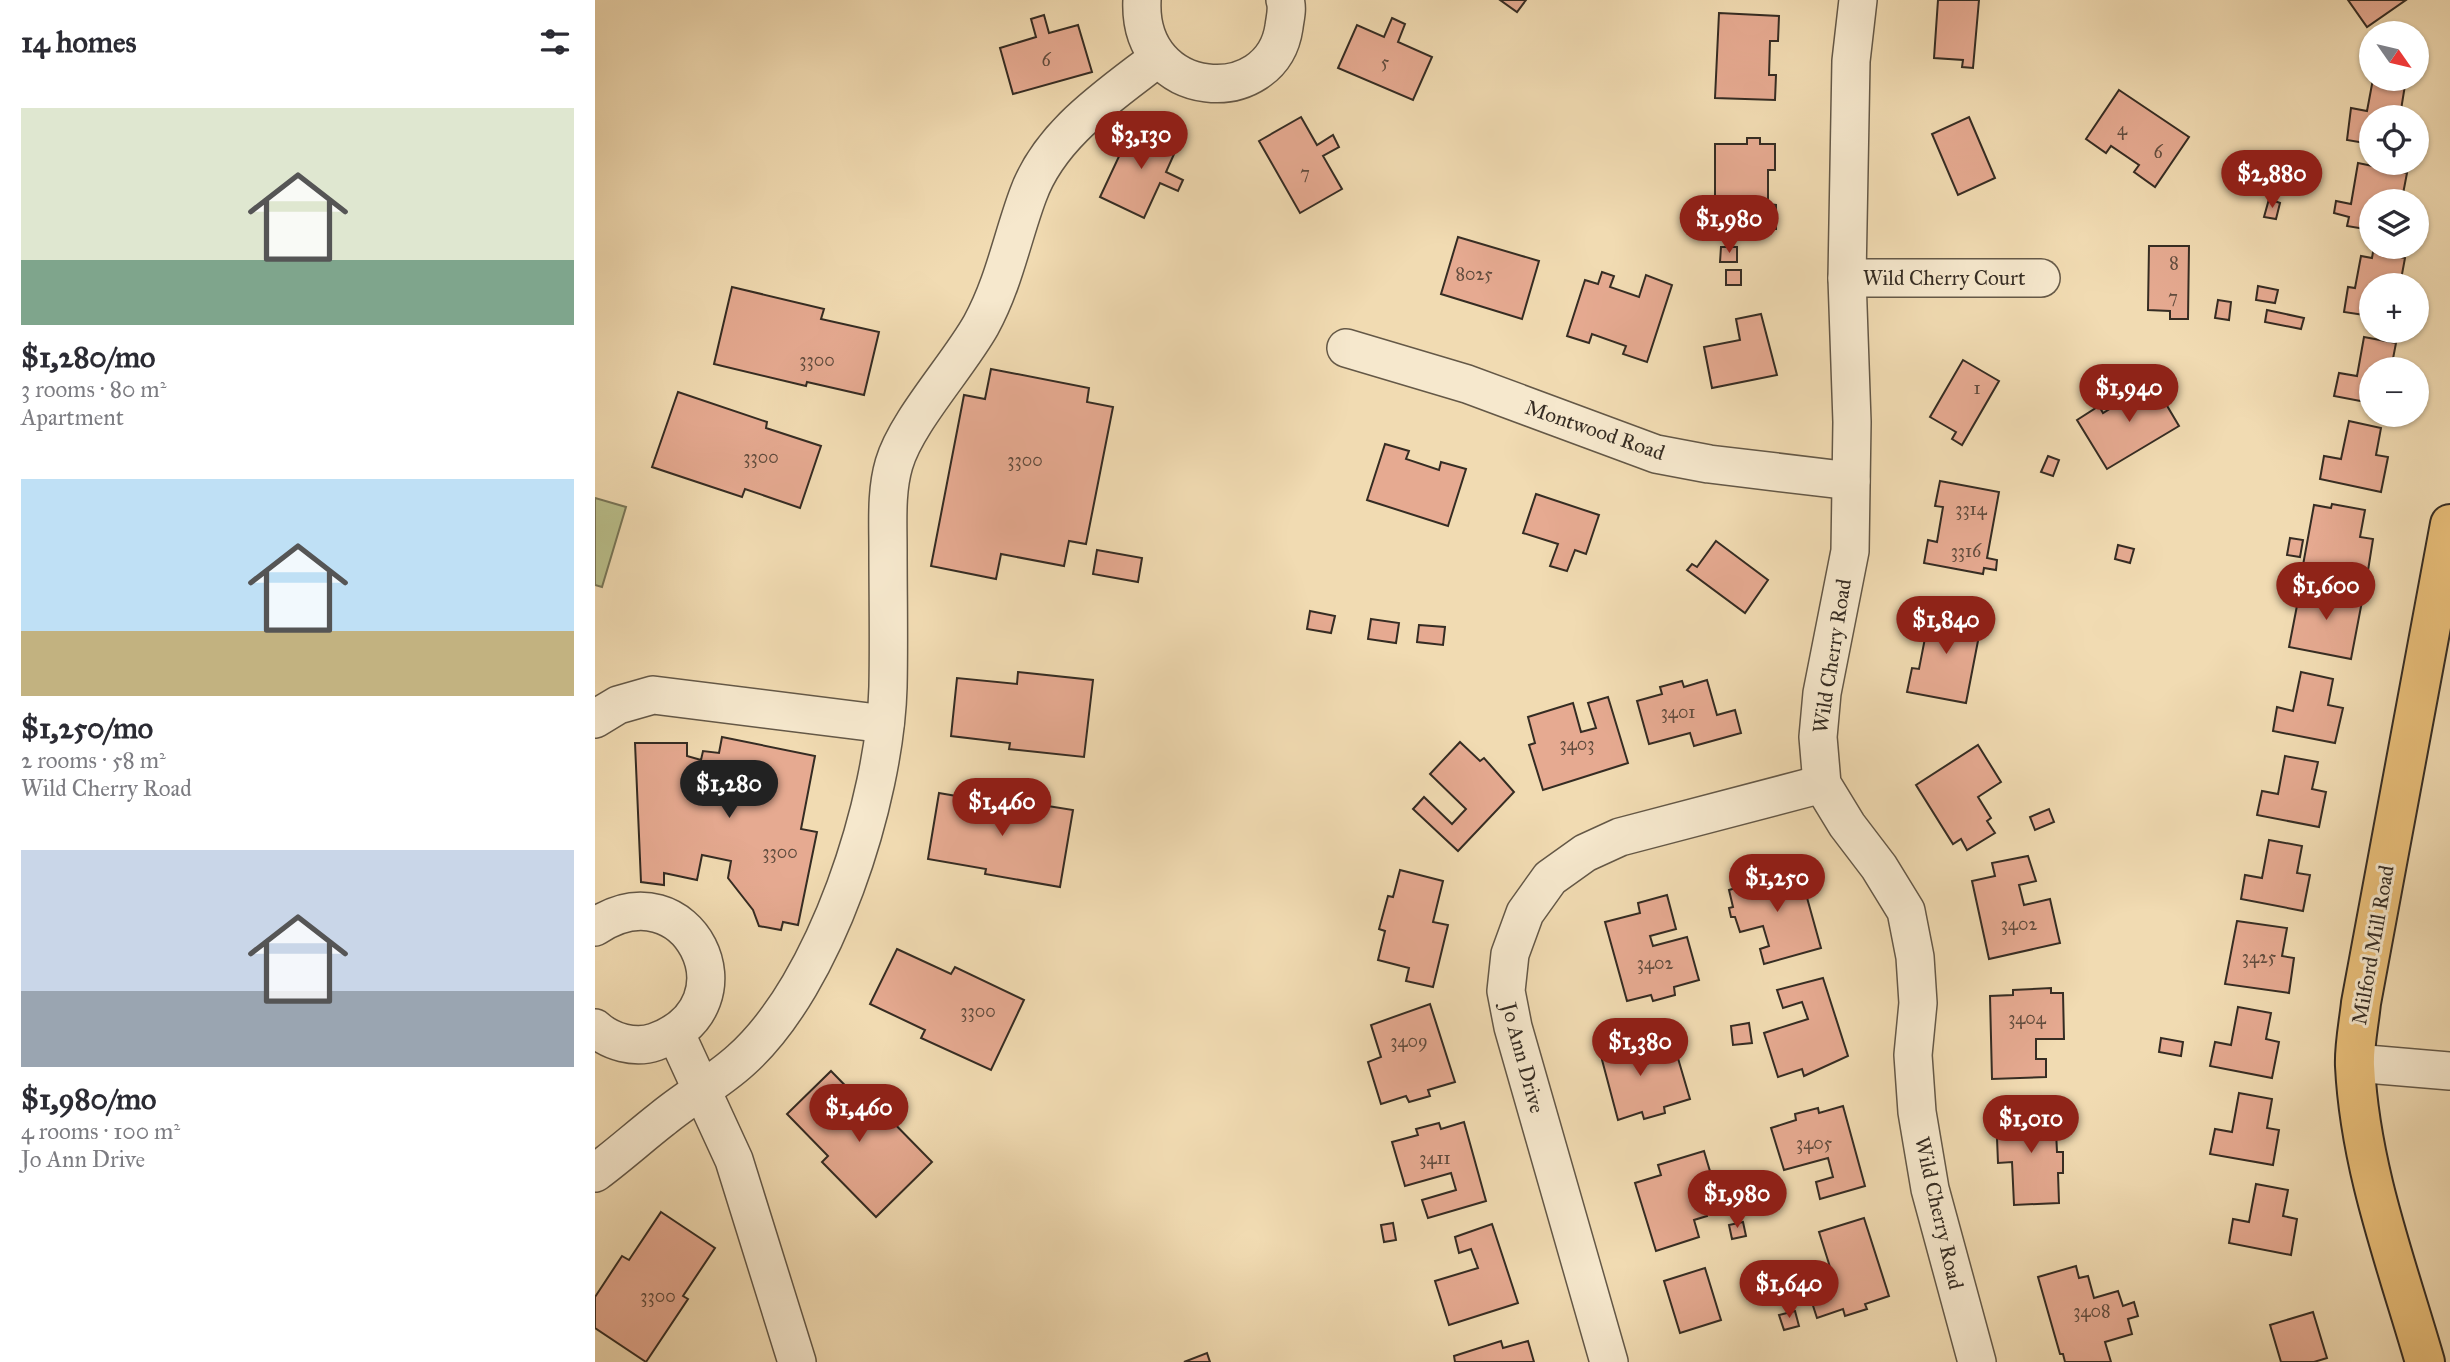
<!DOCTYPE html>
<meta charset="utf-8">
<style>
:root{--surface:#fff;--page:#f7f7f7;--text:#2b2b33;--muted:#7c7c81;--accent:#8f2418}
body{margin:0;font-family:"IM FELL Great Primer",serif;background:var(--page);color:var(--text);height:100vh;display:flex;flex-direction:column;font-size:26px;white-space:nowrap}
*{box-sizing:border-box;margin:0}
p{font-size:23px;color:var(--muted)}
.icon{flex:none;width:38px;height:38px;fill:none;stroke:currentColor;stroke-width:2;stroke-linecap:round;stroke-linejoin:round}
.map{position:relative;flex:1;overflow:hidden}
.side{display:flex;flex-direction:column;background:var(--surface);width:595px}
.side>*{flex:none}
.needle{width:46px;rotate:124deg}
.buttons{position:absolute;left:1764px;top:21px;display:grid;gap:14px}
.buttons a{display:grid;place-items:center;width:70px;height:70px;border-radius:50%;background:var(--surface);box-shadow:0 2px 5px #0004;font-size:35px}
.price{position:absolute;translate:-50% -60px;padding:0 16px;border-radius:24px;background:var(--accent);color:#fff;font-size:23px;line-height:46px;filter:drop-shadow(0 2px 4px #0008)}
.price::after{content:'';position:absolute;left:50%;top:42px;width:21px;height:16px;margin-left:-10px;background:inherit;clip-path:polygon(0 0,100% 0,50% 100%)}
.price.selected{background:#222;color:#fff}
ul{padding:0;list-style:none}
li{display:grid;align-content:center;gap:14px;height:371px;padding:0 21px}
li span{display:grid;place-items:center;height:217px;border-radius:0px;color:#555}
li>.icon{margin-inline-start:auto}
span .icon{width:126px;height:126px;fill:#fffc;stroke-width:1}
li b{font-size:30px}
h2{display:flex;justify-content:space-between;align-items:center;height:84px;padding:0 21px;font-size:30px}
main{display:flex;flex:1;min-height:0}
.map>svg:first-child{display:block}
.green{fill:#bac08c;stroke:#787658;stroke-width:2}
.building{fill:#e6aa91;stroke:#352c23;stroke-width:2}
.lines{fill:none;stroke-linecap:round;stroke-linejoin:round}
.minor-casing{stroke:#645847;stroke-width:40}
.major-casing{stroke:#352c23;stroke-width:42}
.minor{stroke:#f6e8cd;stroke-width:37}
.major{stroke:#e8be79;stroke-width:38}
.labels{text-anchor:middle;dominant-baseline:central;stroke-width:6;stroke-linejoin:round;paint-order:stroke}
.number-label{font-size:18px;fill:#614c3e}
.street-label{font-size:21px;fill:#352c23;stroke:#f6e8cd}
</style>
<main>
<section class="side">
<h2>14 homes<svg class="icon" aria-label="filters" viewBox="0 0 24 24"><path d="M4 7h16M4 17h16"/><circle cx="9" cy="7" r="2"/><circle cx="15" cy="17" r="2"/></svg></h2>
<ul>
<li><span style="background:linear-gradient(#dfe7d0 70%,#7fa58c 0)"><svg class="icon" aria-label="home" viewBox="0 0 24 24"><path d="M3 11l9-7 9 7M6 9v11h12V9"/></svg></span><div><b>$1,280/mo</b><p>3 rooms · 80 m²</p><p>Apartment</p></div></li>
<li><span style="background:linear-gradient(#bfe0f5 70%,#c2b280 0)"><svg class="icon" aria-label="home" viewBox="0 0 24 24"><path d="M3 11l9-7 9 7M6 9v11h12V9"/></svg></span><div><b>$1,250/mo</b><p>2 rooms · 58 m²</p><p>Wild Cherry Road</p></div></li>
<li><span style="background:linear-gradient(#c9d6e8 65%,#9aa5b1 0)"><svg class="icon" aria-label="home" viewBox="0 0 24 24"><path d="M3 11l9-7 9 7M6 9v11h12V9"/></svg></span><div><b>$1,980/mo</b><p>4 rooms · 100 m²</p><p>Jo Ann Drive</p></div></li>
</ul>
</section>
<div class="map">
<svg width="1855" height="1362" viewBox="0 0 1855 1362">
<rect width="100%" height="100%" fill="#f1dbb2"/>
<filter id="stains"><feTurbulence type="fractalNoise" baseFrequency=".00286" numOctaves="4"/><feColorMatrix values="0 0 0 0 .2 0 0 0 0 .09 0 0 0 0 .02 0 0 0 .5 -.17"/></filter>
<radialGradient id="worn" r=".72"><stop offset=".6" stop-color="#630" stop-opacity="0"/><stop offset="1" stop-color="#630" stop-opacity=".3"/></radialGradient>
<polygon class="green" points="0,498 31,507 7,587 0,585"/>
<g class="building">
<polygon points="905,0 931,0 922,12"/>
<polygon points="1343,0 1384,0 1378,68 1367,67 1368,60 1339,58"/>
<polygon points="1753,0 1811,0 1772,27"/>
<polygon points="1124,13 1184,16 1183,41 1175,41 1174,75 1181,75 1180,100 1120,98"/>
<polygon points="449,15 454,33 483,25 497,72 418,94 405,48 441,37 436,19"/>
<polygon points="797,18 810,24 803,42 837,57 818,100 743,68 762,25 789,37"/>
<polygon points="1778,79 1811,79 1805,116 1811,117 1776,117 1776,144 1752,140 1756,108 1772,111"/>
<polygon points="1524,90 1594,137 1560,187 1539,172 1544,165 1516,146 1511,153 1491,139"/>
<polygon points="706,117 722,145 738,135 744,147 728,156 747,189 705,213 664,141"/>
<polygon points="1374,117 1400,178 1363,195 1337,134"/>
<polygon points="540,122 584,143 571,172 588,180 583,191 565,183 549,218 505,197"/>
<polygon points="1152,138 1165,138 1165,144 1180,144 1180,170 1173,170 1173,204 1181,205 1181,229 1120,229 1120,144 1152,144"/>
<polygon points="1763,163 1812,173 1807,199 1817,201 1776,201 1776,230 1752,226 1754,217 1739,213 1741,201 1756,204"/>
<polygon points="1674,199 1685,203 1681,219 1669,217"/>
<polygon points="863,237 944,261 927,319 846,294"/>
<polygon points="1554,246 1594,246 1593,319 1575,319 1575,311 1553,310"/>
<polygon points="1126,247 1142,247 1142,262 1125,262"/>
<polygon points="1778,252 1810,258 1805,285 1776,285 1776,316 1749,312 1753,287 1760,288 1766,256 1777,258"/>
<rect x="1131" y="270" width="15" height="15"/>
<polygon points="1007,272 1019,276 1015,287 1044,297 1051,275 1077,285 1052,362 1028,354 1031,346 997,334 994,343 972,336 990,280 1003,284"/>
<polygon points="1663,286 1683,290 1680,303 1661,300"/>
<polygon points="137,287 229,309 226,319 284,332 269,395 212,382 211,386 119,364"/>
<polygon points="1623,300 1636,302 1634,320 1620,318"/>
<polygon points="1672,310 1709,318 1706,329 1670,322"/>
<polygon points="1166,314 1182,375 1117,388 1109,347 1145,340 1141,319"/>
<polygon points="1769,337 1801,343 1796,369 1776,369 1776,403 1739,396 1744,373 1762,376"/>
<polygon points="1368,360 1404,381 1367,445 1357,439 1361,432 1335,417"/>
<polygon points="396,369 494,388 492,402 518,407 491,544 474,541 469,566 406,554 401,579 336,566 369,395 390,399"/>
<polygon points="1555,377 1584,426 1512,469 1482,420 1504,406 1508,413 1537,395 1534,390"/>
<polygon points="83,392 172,422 171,428 226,446 205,508 150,489 147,497 57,467"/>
<polygon points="1754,421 1786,428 1781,455 1793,457 1786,492 1725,479 1729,456 1746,459"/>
<polygon points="790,444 814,451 811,459 844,470 846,462 871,469 853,526 772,500"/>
<polygon points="1453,456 1464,460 1458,476 1446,472"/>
<polygon points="1345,481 1404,492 1392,558 1402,560 1401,570 1389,568 1388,574 1329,563 1333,540 1342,542 1348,507 1340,506"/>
<polygon points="941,494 1004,515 991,554 980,550 972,571 955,566 963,544 928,533"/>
<polygon points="1737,504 1770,510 1765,537 1778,539 1772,577 1708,565 1719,505 1736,508"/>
<polygon points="1695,538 1708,540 1705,557 1692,555"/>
<polygon points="1121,541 1173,580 1150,613 1092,570 1097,564 1102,567"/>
<polygon points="1523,545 1539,549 1535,563 1520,559"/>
<polygon points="502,550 547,558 543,582 498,574"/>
<polygon points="1706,585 1768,596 1756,659 1694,647"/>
<polygon points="1328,608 1387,620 1371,703 1312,692 1317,668 1324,669 1331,633 1323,632"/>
<polygon points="715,611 740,616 736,633 712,629"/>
<polygon points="776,619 804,623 801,643 773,639"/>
<polygon points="824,625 850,627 848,645 822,642"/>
<polygon points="423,672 498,680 489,757 414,749 415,743 356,736 362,678 422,684"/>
<polygon points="1706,672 1738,679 1733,705 1748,708 1740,743 1678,731 1682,707 1698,711"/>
<polygon points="1112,680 1122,715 1140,710 1146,733 1099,746 1095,733 1054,744 1042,701 1067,694 1065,687 1087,681 1089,687"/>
<polygon points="1013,697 1033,763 948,790 934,745 940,743 933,717 978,703 986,732 1001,728 993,703"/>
<polygon points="127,737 220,756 206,829 222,832 203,925 188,922 186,930 164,926 158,910 133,878 136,861 107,855 102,880 69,873 69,885 46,882 40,743 92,743 92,756 106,760 108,751 124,753"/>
<polygon points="865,742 885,761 889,758 919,792 863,851 818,809 829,797 857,824 871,809 835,774"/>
<polygon points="1383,745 1406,782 1383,797 1396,818 1392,821 1400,833 1372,850 1366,839 1358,844 1321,785"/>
<polygon points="1690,756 1723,762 1717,789 1731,792 1724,827 1662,815 1667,791 1683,794"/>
<polygon points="344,793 402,803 403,798 478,810 465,887 390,874 391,869 333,859"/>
<polygon points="1454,809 1459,822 1440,830 1435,817"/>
<polygon points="1674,840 1707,846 1702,873 1715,875 1708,911 1646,899 1650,875 1667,878"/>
<polygon points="1433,856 1441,881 1424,885 1429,905 1455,899 1465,943 1394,959 1377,881 1400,876 1397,863"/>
<polygon points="1180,869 1181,875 1204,869 1226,948 1169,964 1165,949 1174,946 1168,926 1145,932 1140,917 1136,917 1134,908 1138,907 1134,890 1158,883 1156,876"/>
<polygon points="805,870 848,881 838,922 853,925 838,987 811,981 814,968 783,960 790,931 784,929 793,896 798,897"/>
<polygon points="1072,895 1081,929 1055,936 1058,946 1092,937 1104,980 1079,987 1080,995 1058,1001 1056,995 1032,1001 1010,922 1045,913 1043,903"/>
<polygon points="1642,921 1692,928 1687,956 1699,958 1694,993 1630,984"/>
<polygon points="302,949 356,974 360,967 429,1000 396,1070 326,1038 330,1030 275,1004"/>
<polygon points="1228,978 1253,1056 1209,1076 1207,1069 1183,1077 1169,1033 1213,1019 1207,1002 1188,1008 1182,990"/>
<polygon points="1456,988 1456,993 1468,993 1469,1039 1441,1039 1441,1059 1451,1059 1451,1077 1397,1079 1395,996 1418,995 1418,990"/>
<polygon points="835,1004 860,1082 833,1090 835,1096 814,1102 811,1096 786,1104 773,1062 786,1057 776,1025"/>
<polygon points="1643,1007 1676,1013 1671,1039 1684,1042 1677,1078 1615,1066 1620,1042 1636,1045"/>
<polygon points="1154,1023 1157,1043 1138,1045 1136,1026"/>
<polygon points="1040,1030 1051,1064 1082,1055 1095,1099 1069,1107 1070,1113 1049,1119 1047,1112 1023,1120 1002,1041"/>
<polygon points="1566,1038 1588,1042 1586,1056 1564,1052"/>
<polygon points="236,1071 277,1113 283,1107 337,1162 281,1217 227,1162 233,1156 192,1114"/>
<polygon points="1644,1093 1677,1099 1672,1128 1684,1130 1678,1165 1615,1154 1620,1129 1637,1132"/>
<polygon points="1248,1106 1270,1186 1225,1199 1221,1182 1238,1177 1233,1158 1189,1170 1176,1128 1201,1120 1200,1114 1223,1108 1224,1113"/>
<polygon points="1460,1110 1462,1152 1468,1152 1468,1173 1463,1173 1464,1203 1419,1205 1417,1162 1403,1163 1401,1113"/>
<polygon points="869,1122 891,1201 833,1218 827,1200 861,1190 856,1173 810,1186 797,1142 823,1135 821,1129 844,1123 846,1129"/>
<polygon points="1109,1151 1122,1195 1108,1200 1112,1216 1099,1220 1104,1237 1061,1251 1040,1183 1066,1175 1063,1165"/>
<polygon points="1661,1184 1693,1190 1688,1216 1702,1219 1696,1255 1634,1243 1638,1219 1654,1222"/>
<polygon points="66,1212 120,1248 88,1296 93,1299 51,1362 0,1328 0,1297 27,1256 34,1260"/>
<polygon points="1269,1218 1294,1296 1270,1304 1272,1309 1250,1316 1248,1309 1222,1318 1208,1275 1235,1267 1224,1232"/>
<polygon points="1148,1222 1151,1236 1137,1239 1134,1225"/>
<polygon points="798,1223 801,1240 789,1242 786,1225"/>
<polygon points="897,1224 923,1303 854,1325 840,1281 883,1268 876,1249 864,1253 860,1237"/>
<polygon points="1481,1266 1484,1278 1493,1276 1499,1298 1523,1291 1528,1306 1539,1302 1543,1316 1533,1319 1537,1334 1510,1342 1516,1362 1470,1362 1468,1354 1465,1354 1443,1277"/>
<polygon points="1110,1268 1126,1320 1085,1333 1069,1281"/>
<polygon points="1200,1311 1204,1326 1189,1330 1184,1315"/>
<polygon points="1718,1312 1732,1358 1719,1362 1686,1362 1675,1325"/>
<polygon points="906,1341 908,1348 933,1341 939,1362 860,1362 859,1356"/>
<polygon points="612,1353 615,1362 589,1362"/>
</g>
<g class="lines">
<defs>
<g id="minor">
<path d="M547,0c-5,102 130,110 142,27 1,-9 4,-18 1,-27"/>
<polyline points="1263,0 1256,61 1252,278 1257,422 1255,551 1227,693 1223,737 1227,784 1252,825 1284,867 1311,911 1320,957 1323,1003 1318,1055 1322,1112 1335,1189 1382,1362"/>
<polyline points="1252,278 1446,278"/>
<polyline points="751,348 872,384 1061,454 1114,464 1256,481"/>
<polyline points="0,719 23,705 58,695 290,724"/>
<path d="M0,927c92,-62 163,78 60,115 -20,7 -45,0 -60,-14"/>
<polyline points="81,1034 139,1160 202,1362"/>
<polyline points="1760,1063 1855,1071"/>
<path d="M0,1173c23,-17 44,-36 67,-54 25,-21 55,-37 79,-59 85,-76 144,-260 147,-373 1,-46 0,-92 0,-138 0,-28 -2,-58 6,-85 12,-42 64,-98 87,-139 23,-42 31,-87 47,-130 22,-61 81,-99 130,-137"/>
<polyline points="1014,1362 918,1027 911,991 915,954 930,913 955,878 990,853 1025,837 1227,784"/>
</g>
<path id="major" d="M1830,1362c-28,-97 -65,-194 -70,-296 -1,-20 4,-43 6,-63l89,-479"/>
</defs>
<use href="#minor" class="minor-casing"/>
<use href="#major" class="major-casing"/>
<use href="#minor" class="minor"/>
<use href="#major" class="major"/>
</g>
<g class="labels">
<g class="number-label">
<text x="451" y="60">6</text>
<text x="790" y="62">5</text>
<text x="1527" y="129">4</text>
<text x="1563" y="152">6</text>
<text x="710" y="173">7</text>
<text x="1579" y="263">8</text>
<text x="879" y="274">8025</text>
<text x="1578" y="297">7</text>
<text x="222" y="360">3300</text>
<text x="1382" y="388">1</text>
<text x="166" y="457">3300</text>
<text x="430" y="460">3300</text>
<text x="1376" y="509">3314</text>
<text x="1371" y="551">3316</text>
<text x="1083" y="712">3401</text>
<text x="982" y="744">3403</text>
<text x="185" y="852">3300</text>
<text x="1424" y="924">3402</text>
<text x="1664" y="957">3425</text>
<text x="1060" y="963">3402</text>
<text x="383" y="1011">3300</text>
<text x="1432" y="1018">3404</text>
<text x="814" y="1041">3409</text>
<text x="1219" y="1143">3405</text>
<text x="840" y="1158">3411</text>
<text x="63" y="1296">3300</text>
<text x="1497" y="1311">3408</text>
</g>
<g class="street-label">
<text x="1349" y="278">Wild Cherry Court</text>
<text transform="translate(1000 430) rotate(19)">Montwood Road</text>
<text transform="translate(1237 656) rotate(-81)">Wild Cherry Road</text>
<text transform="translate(1778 945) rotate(-80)">Milford Mill Road</text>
<text transform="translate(928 1058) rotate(75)">Jo Ann Drive</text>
<text transform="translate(1344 1213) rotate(77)">Wild Cherry Road</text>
</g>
</g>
<rect width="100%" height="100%" filter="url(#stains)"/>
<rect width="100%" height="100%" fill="url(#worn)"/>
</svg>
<div class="buttons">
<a><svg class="needle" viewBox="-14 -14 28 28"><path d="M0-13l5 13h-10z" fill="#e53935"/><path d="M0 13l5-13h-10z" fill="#7c7c81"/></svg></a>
<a><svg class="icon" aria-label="locate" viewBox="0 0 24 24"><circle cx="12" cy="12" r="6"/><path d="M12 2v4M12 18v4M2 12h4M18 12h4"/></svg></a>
<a><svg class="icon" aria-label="layers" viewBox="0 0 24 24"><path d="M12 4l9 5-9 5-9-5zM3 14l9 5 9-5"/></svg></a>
<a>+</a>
<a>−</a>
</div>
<b class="price" style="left:546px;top:171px">$3,130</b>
<b class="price" style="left:1677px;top:210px">$2,880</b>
<b class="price" style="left:1134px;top:255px">$1,980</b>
<b class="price" style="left:1534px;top:424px">$1,940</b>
<b class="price" style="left:1731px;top:622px">$1,600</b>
<b class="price" style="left:1351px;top:656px">$1,840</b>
<b class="price selected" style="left:134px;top:820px">$1,280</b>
<b class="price" style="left:407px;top:838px">$1,460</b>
<b class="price" style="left:1182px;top:914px">$1,250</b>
<b class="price" style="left:1045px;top:1078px">$1,380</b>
<b class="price" style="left:264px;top:1144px">$1,460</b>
<b class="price" style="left:1436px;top:1155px">$1,010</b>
<b class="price" style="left:1142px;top:1230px">$1,980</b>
<b class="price" style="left:1194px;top:1320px">$1,640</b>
</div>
</main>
